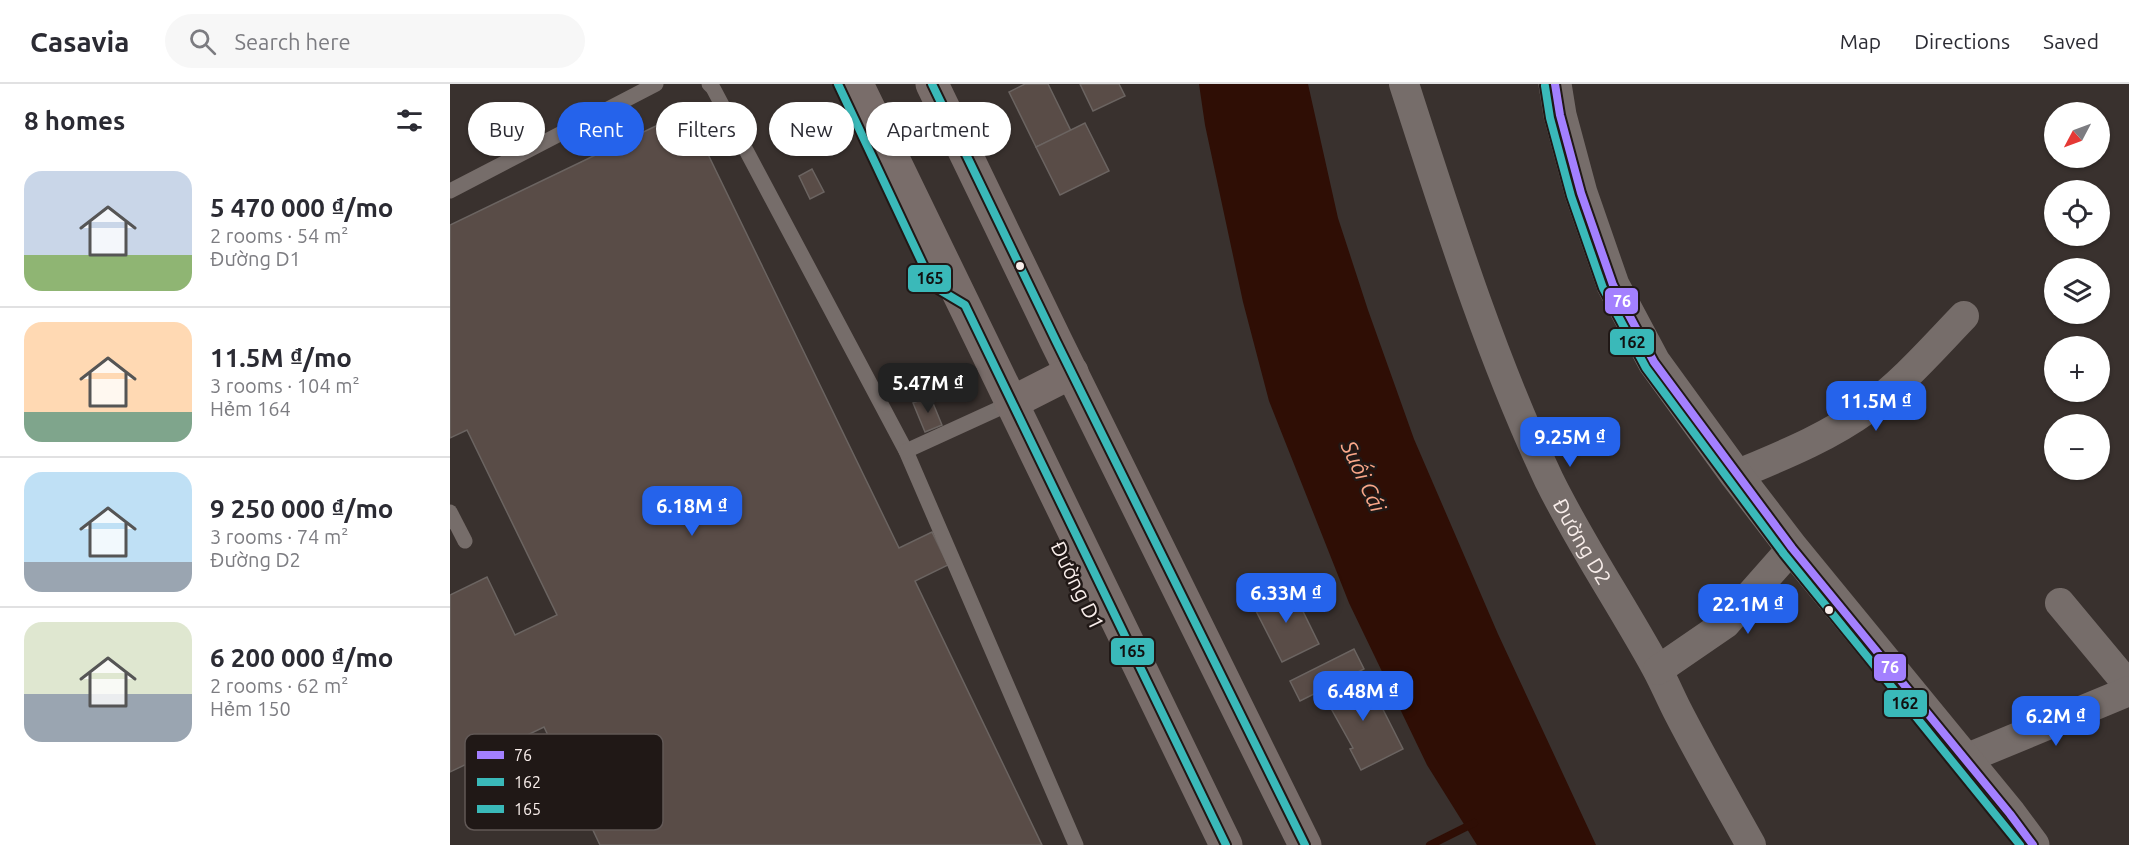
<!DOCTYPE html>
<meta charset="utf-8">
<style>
:root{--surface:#fff;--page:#f7f7f7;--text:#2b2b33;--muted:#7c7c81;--line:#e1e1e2;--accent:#2563eb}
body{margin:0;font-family:Ubuntu,sans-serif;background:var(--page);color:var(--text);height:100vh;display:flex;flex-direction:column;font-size:22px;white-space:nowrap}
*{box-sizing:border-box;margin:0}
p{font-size:20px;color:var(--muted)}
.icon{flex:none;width:33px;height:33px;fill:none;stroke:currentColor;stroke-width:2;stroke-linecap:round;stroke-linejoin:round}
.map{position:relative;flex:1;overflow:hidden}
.side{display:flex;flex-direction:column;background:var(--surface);width:450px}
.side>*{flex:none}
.top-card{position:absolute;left:18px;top:18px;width:570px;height:54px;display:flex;gap:12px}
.needle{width:39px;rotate:229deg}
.tools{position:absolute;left:1594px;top:18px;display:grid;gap:12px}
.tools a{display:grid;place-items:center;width:66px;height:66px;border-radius:50%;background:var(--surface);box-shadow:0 2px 4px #0004;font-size:30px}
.price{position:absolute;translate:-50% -51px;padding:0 14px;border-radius:12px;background:var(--accent);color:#fff;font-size:20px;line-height:39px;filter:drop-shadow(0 2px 3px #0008)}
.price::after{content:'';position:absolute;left:50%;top:36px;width:18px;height:14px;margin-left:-9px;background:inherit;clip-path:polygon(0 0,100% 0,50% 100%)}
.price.on{background:#222;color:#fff}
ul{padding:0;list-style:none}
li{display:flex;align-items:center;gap:18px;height:150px;padding:0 24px}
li+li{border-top:2px solid var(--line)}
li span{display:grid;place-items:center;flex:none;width:168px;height:120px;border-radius:18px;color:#555}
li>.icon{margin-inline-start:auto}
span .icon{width:72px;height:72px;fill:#fffc;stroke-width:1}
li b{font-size:26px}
h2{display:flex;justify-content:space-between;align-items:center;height:72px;padding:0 24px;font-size:26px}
.pill{padding:0 21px;border-radius:27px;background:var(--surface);box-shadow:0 2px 4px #0004;font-size:21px;line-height:54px}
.pill.on{background:var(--accent);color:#fff}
header{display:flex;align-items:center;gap:36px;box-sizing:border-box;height:84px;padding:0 30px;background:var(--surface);border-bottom:2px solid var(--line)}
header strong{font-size:28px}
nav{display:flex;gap:33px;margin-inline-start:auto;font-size:21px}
.search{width:420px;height:54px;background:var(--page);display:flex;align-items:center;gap:15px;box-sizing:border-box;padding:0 21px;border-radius:33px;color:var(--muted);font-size:22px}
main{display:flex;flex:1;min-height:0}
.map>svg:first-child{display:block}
.water{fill:#2f0e05}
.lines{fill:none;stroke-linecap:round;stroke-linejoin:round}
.stream{stroke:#2f0e05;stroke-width:8}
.building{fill:#594c47;stroke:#6b6461;stroke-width:1.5}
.service{stroke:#766d6a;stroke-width:15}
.minor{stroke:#766d6a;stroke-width:30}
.tertiary{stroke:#766d6a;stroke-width:33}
.primary{stroke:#796d6a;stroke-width:33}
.bus-1-casing{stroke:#201816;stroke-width:12}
.bus-2-casing{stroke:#201816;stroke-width:12}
.bus-3-casing{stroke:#201816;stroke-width:12}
.bus-1{stroke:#a380ff;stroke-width:8}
.bus-2{stroke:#3ab9b9;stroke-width:8}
.bus-3{stroke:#3ab9b9;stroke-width:8}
.bus-dot{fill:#f8edea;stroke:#201816;stroke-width:2}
.labels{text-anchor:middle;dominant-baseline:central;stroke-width:5;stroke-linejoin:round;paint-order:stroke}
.street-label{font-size:21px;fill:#f8edea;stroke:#201816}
.water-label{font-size:22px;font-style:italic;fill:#faa789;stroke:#201816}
.key{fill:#201816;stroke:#615856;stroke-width:1.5}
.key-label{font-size:16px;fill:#f8edea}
.line-badge{stroke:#201816;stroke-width:2}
.badge-label{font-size:16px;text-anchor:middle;font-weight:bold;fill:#fff}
.pale-badge-label{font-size:16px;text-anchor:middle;font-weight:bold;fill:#111}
</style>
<header>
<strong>Casavia</strong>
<div class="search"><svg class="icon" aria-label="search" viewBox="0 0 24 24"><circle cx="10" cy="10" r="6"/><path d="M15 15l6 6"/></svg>Search here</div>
<nav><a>Map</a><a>Directions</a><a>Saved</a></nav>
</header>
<main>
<section class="side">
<h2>8 homes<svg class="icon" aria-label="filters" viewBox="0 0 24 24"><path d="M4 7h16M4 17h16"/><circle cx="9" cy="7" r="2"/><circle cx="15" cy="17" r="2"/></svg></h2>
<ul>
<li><span style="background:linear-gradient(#c9d6e8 70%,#8fb573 0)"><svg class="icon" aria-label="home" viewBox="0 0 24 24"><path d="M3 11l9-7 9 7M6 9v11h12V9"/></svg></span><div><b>5 470 000 ₫/mo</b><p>2 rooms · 54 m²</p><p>Đường D1</p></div></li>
<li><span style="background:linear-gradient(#ffd9b3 75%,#7fa58c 0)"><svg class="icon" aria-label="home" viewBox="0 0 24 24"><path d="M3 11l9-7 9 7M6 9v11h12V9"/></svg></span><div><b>11.5M ₫/mo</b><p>3 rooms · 104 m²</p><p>Hẻm 164</p></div></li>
<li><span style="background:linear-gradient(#bfe0f5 75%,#9aa5b1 0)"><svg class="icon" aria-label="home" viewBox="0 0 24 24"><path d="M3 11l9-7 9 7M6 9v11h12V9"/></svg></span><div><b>9 250 000 ₫/mo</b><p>3 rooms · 74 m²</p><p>Đường D2</p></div></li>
<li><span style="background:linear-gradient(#dfe7d0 60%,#9aa5b1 0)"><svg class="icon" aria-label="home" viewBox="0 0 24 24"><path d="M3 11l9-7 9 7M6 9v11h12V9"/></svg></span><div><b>6 200 000 ₫/mo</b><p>2 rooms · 62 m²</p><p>Hẻm 150</p></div></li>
</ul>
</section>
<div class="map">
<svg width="1679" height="761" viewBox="0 0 1679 761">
<rect width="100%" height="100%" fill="#39312e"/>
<polygon class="water" points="749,0 858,0 888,134 918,226 964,355 1048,550 1146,761 1027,761 977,681 899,519 819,317 793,218 755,41"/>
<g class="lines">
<polyline class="stream" points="980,761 1024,739"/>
</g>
<g class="building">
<polygon points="575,0 598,0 621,47 586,63 559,8"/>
<polygon points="630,0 669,0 675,12 643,27"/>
<polygon points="237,27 449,464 482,448 498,481 465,497 592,761 150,761 94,643 0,688 0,511 37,493 65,551 107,531 17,346 0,354 0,141"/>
<polygon points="635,39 659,87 610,111 586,63"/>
<polygon points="362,85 374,108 360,115 349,92"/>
<polygon points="480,312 492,341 475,348 463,319"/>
<polygon points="841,503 869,560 832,578 803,521"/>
<polygon points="904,565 914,585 850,617 840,597"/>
<polygon points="915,590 953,665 911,686 900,665 903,664 873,610"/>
</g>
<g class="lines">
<g class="service">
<polyline points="259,0 263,4 456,367 626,761"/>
<polyline points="0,107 206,0"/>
<polyline points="456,367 561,319"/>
<polyline points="0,428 15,457"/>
</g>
<g class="minor">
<path id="s1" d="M954,0c43,133 85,269 145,396 32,65 73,125 108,189 7,13 13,27 20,41 23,45 49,90 74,135"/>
<path d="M1286,391c45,-19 91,-37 131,-66 37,-27 66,-61 97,-93"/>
<polyline points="1610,519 1679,602"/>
<polyline points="1208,586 1275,540 1342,464"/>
<polyline points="1515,675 1679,607"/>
</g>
<polyline class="tertiary" points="1105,0 1110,31 1131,109 1163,201 1204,278 1286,391 1342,464 1560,730 1583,761"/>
<g class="primary">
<polyline points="407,0 776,761"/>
<polyline points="482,0 606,257 855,761"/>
<polyline points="561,319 622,288"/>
</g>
<defs>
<polyline id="bus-1" points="1105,0 1110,31 1131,109 1163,201 1204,278 1342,464 1560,730 1583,761"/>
<polyline id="bus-2" points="1095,2 1100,34 1121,112 1153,204 1196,284 1334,470 1570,761"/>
<g id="bus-3">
<polyline points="388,0 483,202 515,221 776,761"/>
<polyline points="482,0 606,257 855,761"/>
</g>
</defs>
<use href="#bus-1" class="bus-1-casing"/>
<use href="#bus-2" class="bus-2-casing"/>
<use href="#bus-3" class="bus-3-casing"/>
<use href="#bus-1" class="bus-1"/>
<use href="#bus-2" class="bus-2"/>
<use href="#bus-3" class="bus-3"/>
</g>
<g class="bus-dot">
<circle cx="570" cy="182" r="5"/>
<circle cx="1379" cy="526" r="5"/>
</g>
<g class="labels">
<g class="street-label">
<text stroke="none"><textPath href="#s1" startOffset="492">Đường D2</textPath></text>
<text transform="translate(628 501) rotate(64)">Đường D1</text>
</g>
<g class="water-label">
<text transform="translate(914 392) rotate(65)">Suối Cái</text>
</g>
</g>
<rect x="15" y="650" width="198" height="96" rx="9" class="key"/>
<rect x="27" y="667" width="27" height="8" fill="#a380ff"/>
<rect x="27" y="694" width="27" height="8" fill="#3ab9b9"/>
<rect x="27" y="721" width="27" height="8" fill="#3ab9b9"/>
<g class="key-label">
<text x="64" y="677">76</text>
<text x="64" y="704">162</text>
<text x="64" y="731">165</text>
</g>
<g class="line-badge">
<rect x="457" y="180" width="45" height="29" rx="6" fill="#3ab9b9"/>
<rect x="1154" y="203" width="35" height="28" rx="6" fill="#a380ff"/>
<rect x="1159" y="244" width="46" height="28" rx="6" fill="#3ab9b9"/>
<rect x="660" y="553" width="45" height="29" rx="6" fill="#3ab9b9"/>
<rect x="1423" y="569" width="34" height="29" rx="6" fill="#a380ff"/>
<rect x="1433" y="605" width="45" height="29" rx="6" fill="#3ab9b9"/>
</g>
<g class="badge-label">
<text x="1172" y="223">76</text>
<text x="1440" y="589">76</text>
</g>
<g class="pale-badge-label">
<text x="480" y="200">165</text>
<text x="1182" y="264">162</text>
<text x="682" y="573">165</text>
<text x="1455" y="625">162</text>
</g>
</svg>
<div class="tools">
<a><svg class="needle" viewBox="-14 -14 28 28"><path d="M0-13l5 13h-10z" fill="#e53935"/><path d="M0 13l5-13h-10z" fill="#7c7c81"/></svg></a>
<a><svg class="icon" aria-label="locate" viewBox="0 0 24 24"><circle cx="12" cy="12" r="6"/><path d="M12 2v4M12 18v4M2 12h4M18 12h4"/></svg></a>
<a><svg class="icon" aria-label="layers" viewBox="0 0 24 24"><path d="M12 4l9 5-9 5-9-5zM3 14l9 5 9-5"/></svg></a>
<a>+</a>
<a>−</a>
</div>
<b class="price on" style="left:478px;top:330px">5.47M ₫</b>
<b class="price" style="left:1426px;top:348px">11.5M ₫</b>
<b class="price" style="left:1120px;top:384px">9.25M ₫</b>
<b class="price" style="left:242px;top:453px">6.18M ₫</b>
<b class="price" style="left:836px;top:540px">6.33M ₫</b>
<b class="price" style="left:1298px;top:551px">22.1M ₫</b>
<b class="price" style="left:913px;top:638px">6.48M ₫</b>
<b class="price" style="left:1606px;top:663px">6.2M ₫</b>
<div class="top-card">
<a class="pill">Buy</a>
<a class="pill on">Rent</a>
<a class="pill">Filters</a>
<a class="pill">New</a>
<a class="pill">Apartment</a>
</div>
</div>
</main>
